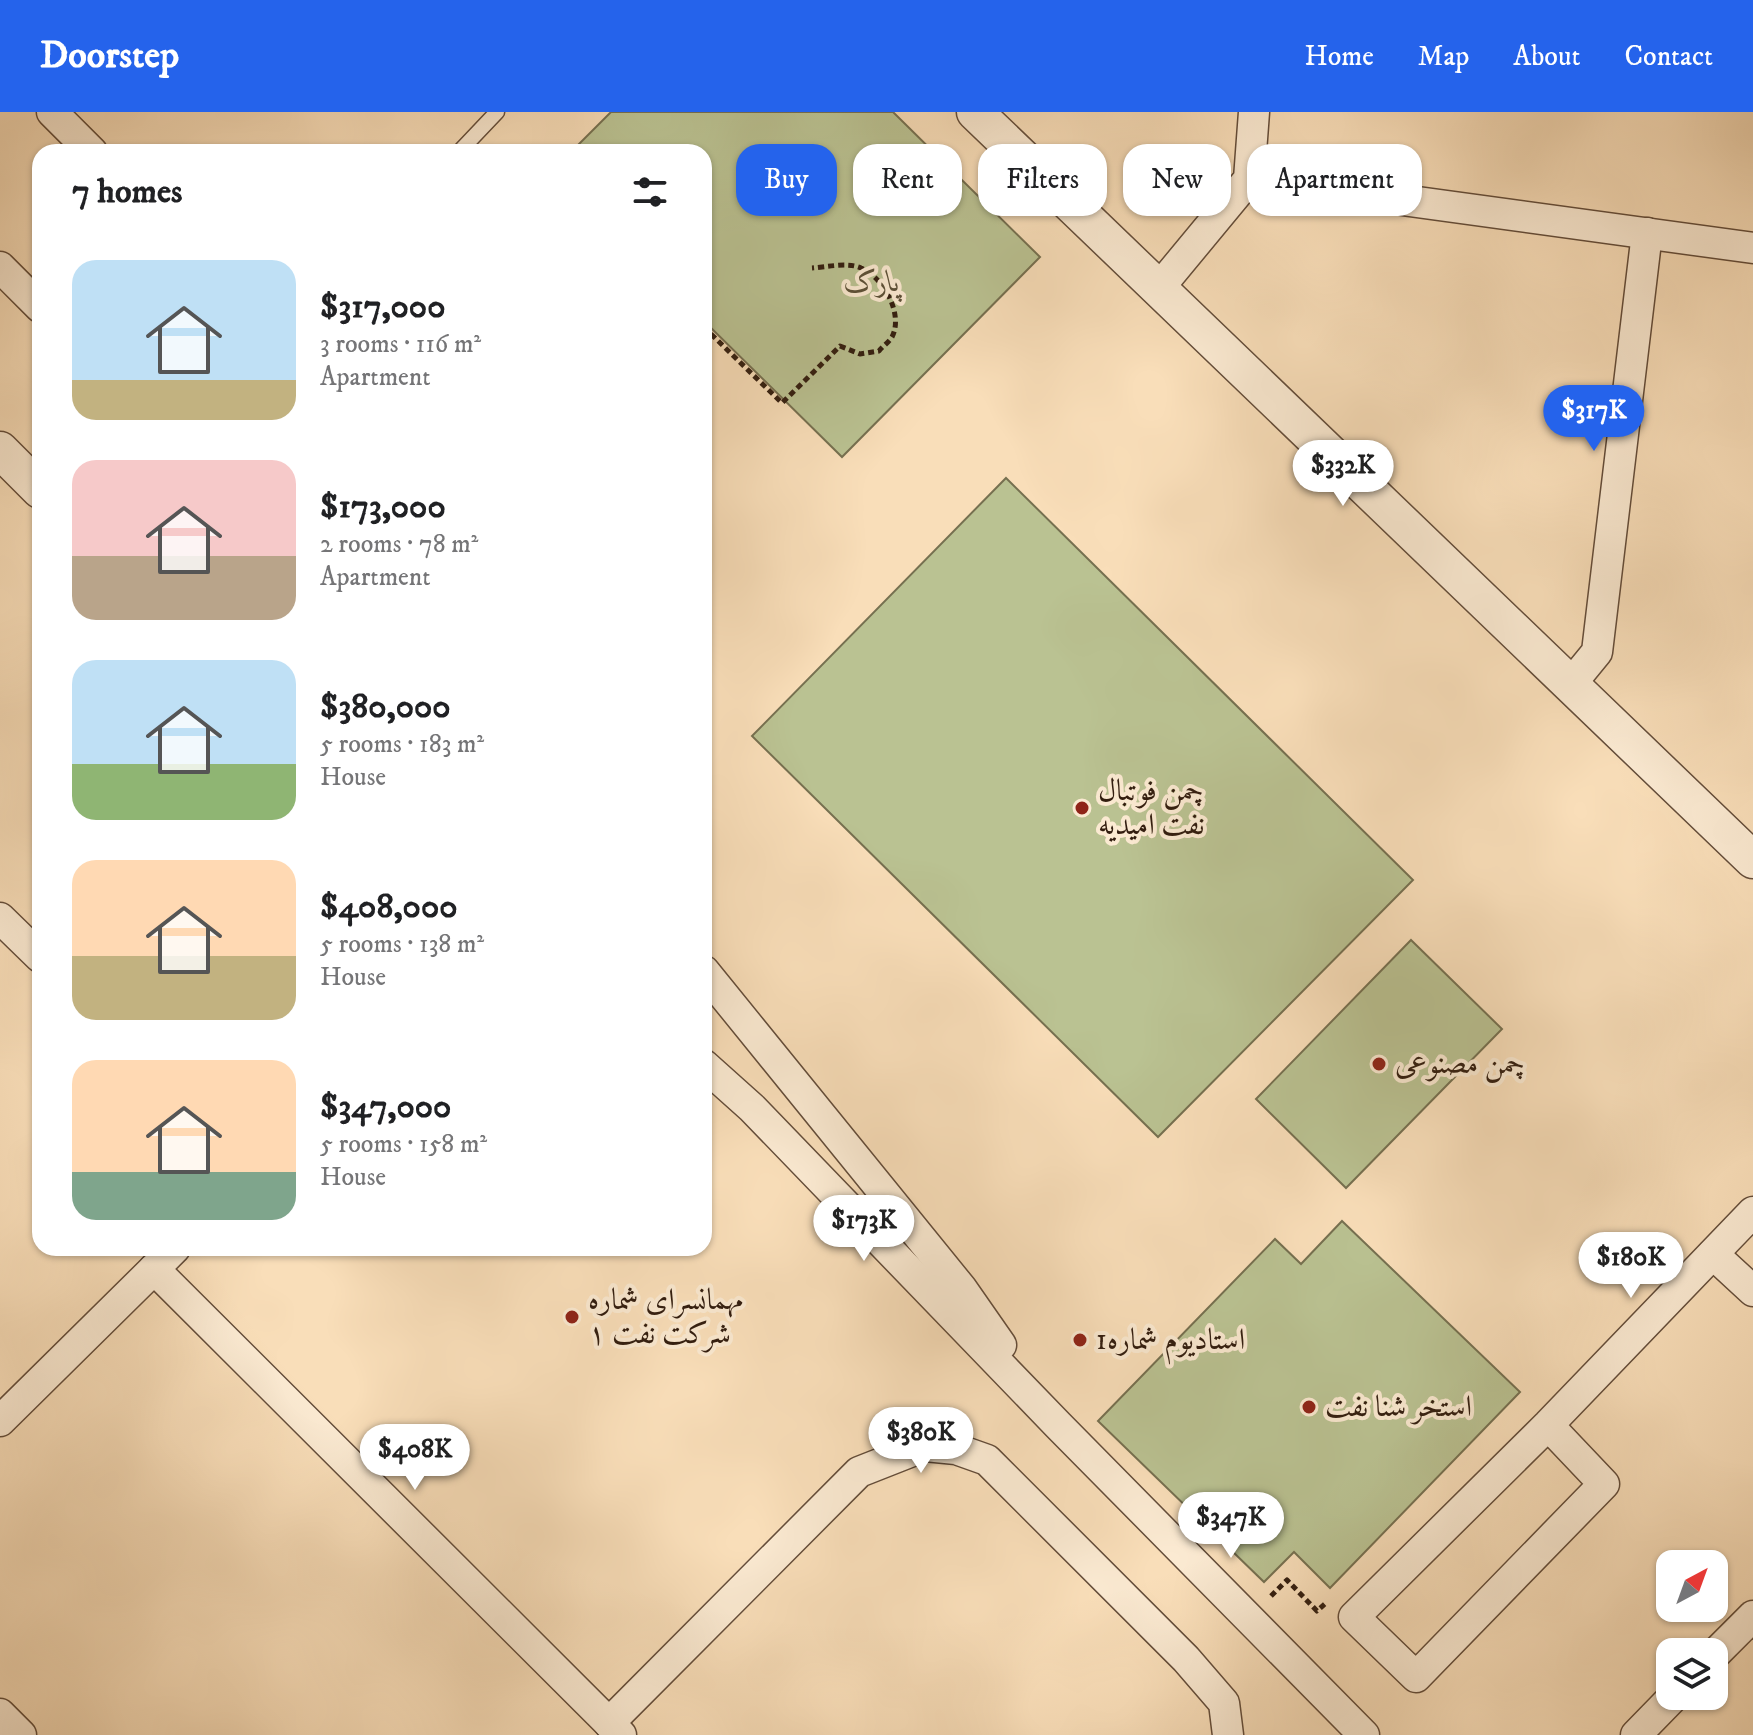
<!DOCTYPE html>
<meta charset="utf-8">
<style>
:root{--surface:#fff;--page:#f6f6f6;--text:#202124;--muted:#757577;--accent:#2563eb}
body{margin:0;font-family:"IM FELL DW Pica",Amiri,serif;background:var(--page);color:var(--text);height:100vh;display:flex;flex-direction:column;font-size:30px;white-space:nowrap}
*{box-sizing:border-box;margin:0}
p{font-size:26px;color:var(--muted)}
.icon{flex:none;width:44px;height:44px;fill:none;stroke:currentColor;stroke-width:2;stroke-linecap:round;stroke-linejoin:round}
.map{position:relative;flex:1;overflow:hidden}
.panel{position:absolute;left:32px;top:32px;width:680px;height:1112px;display:flex;flex-direction:column;background:var(--surface);border-radius:24px;box-shadow:0 2px 6px #0004}
.panel>*{flex:none}
.banner{position:absolute;left:736px;top:32px;width:760px;height:72px;display:flex;gap:16px}
.needle{width:52px;rotate:41deg}
.buttons{position:absolute;left:1656px;top:1438px;display:grid;gap:16px}
.buttons a{display:grid;place-items:center;width:72px;height:72px;border-radius:16px;background:var(--surface);box-shadow:0 2px 6px #0004;font-size:40px}
.price{position:absolute;translate:-50% -68px;padding:0 18px;border-radius:28px;background:#fff;color:#222;font-size:26px;line-height:52px;filter:drop-shadow(0 2px 4px #0008)}
.price::after{content:'';position:absolute;left:50%;top:48px;width:24px;height:18px;margin-left:-12px;background:inherit;clip-path:polygon(0 0,100% 0,50% 100%)}
.price.current{background:var(--accent);color:#fff}
ul{padding:0;list-style:none}
li{display:flex;align-items:center;gap:24px;height:200px;padding:0 40px}
li span{display:grid;place-items:center;flex:none;width:224px;height:160px;border-radius:24px;color:#555}
li>.icon{margin-inline-start:auto}
span .icon{width:96px;height:96px;fill:#fffc;stroke-width:1}
li b{font-size:34px}
h2{display:flex;justify-content:space-between;align-items:center;height:96px;padding:0 40px;font-size:34px}
.tag{padding:0 28px;border-radius:24px;background:var(--surface);box-shadow:0 2px 6px #0004;font-size:28px;line-height:72px}
.tag.current{background:var(--accent);color:#fff}
header{display:flex;align-items:center;gap:48px;box-sizing:border-box;height:112px;padding:0 40px;background:var(--accent);color:#fff}
header strong{font-size:38px}
nav{display:flex;gap:44px;margin-inline-start:auto;font-size:28px}
.map>svg:first-child{display:block}
.green{fill:#bac292;stroke:#767050;stroke-width:2}
.lines{fill:none;stroke-linecap:round;stroke-linejoin:round}
.service-casing{stroke:#644d3a;stroke-width:17}
.minor-casing{stroke:#644d3a;stroke-width:33}
.tertiary-casing{stroke:#644d3a;stroke-width:39}
.path{stroke:#321d0f;stroke-width:5;stroke-dasharray:6 4;stroke-linecap:butt}
.service{stroke:#fbead2;stroke-width:14}
.minor{stroke:#fbead2;stroke-width:30}
.tertiary{stroke:#fbead2;stroke-width:36}
.poi-dot{fill:#8f2418;stroke:#fbead2;stroke-width:3}
.labels{text-anchor:middle;dominant-baseline:central;stroke-width:8;stroke-linejoin:round;paint-order:stroke}
.park-label{font-size:30px;font-style:italic;fill:#5b4f36;stroke:#fbead2}
.poi-label{font-size:30px;fill:#321d0f;stroke:#fbead2;text-anchor:start}
</style>
<header>
<strong>Doorstep</strong>
<nav><a>Home</a><a>Map</a><a>About</a><a>Contact</a></nav>
</header>
<div class="map">
<svg width="1753" height="1623" viewBox="0 0 1753 1623">
<rect width="100%" height="100%" fill="#f9deb9"/>
<filter id="stains"><feTurbulence type="fractalNoise" baseFrequency=".0025" numOctaves="4"/><feColorMatrix values="0 0 0 0 .2 0 0 0 0 .09 0 0 0 0 .02 0 0 0 .5 -.17"/></filter>
<radialGradient id="worn" r=".72"><stop offset=".6" stop-color="#630" stop-opacity="0"/><stop offset="1" stop-color="#630" stop-opacity=".3"/></radialGradient>
<g class="green">
<polygon points="611,0 893,0 1040,145 842,345 704,209 704,40 571,40"/>
<polygon points="1006,366 1413,768 1158,1025 752,624"/>
<polygon points="1411,828 1502,917 1346,1076 1256,987"/>
<polygon points="1342,1109 1520,1280 1330,1476 1294,1440 1264,1470 1098,1309 1275,1127 1301,1152"/>
</g>
<g class="lines">
<defs>
<polyline id="service" points="459,40 497,0"/>
<g id="minor">
<polyline points="52,0 92,40"/>
<polyline points="1249,67 1753,136"/>
<polyline points="0,155 40,195"/>
<polyline points="1158,177 1249,67 1254,0"/>
<polyline points="1570,573 1597,540 1647,121"/>
<polyline points="0,806 40,845"/>
<polyline points="704,859 962,1177 1001,1233"/>
<polyline points="704,953 752,996 1058,1313 1364,1623"/>
<polyline points="175,1136 154,1157 621,1623"/>
<polyline points="1713,1142 1753,1179"/>
<polyline points="0,1309 154,1157"/>
<polyline points="1548,1313 1604,1372 1416,1565 1354,1505 1548,1313 1753,1100"/>
<polyline points="1714,1543 1753,1504"/>
<polyline points="0,1602 21,1623"/>
<polyline points="609,1611 859,1360 925,1334 956,1337 987,1348 1186,1547 1224,1591 1228,1623"/>
<polyline points="1636,1623 1674,1584"/>
</g>
<g id="tertiary">
<polyline points="975,0 1753,748"/>
<polyline points="0,338 40,378"/>
</g>
</defs>
<use href="#service" class="service-casing"/>
<use href="#minor" class="minor-casing"/>
<use href="#tertiary" class="tertiary-casing"/>
<g class="path">
<path d="M704,231l8,-8 70,68 58,-57 20,8 19,-3c4,-5 10,-9 13,-14 12,-23 -9,-60 -31,-69 -12,-6 -35,-1 -49,0"/>
<polyline points="1271,1484 1287,1468 1317,1499 1326,1491"/>
</g>
<use href="#service" class="service"/>
<use href="#minor" class="minor"/>
<use href="#tertiary" class="tertiary"/>
</g>
<g class="poi-dot">
<circle cx="1082" cy="696" r="8"/>
<circle cx="1379" cy="952" r="8"/>
<circle cx="572" cy="1205" r="8"/>
<circle cx="1080" cy="1228" r="8"/>
<circle cx="1309" cy="1295" r="8"/>
</g>
<g class="labels">
<g class="park-label">
<text x="872" y="170">پارک</text>
</g>
<g class="poi-label">
<text x="1098" y="679">چمن فوتبال<tspan x="1098" dy="34">نفت امیدیه</tspan></text>
<text x="1395" y="952">چمن مصنوعی</text>
<text x="588" y="1188">مهمانسرای شماره<tspan x="588" dy="34">۱ شرکت نفت</tspan></text>
<text x="1096" y="1228">استادیوم شماره1</text>
<text x="1325" y="1295">استخر شنا نفت</text>
</g>
</g>
<rect width="100%" height="100%" filter="url(#stains)"/>
<rect width="100%" height="100%" fill="url(#worn)"/>
</svg>
<div class="buttons">
<a><svg class="needle" viewBox="-14 -14 28 28"><path d="M0-13l5 13h-10z" fill="#e53935"/><path d="M0 13l5-13h-10z" fill="#757577"/></svg></a>
<a><svg class="icon" aria-label="layers" viewBox="0 0 24 24"><path d="M12 4l9 5-9 5-9-5zM3 14l9 5 9-5"/></svg></a>
</div>
<b class="price current" style="left:1594px;top:341px">$317K</b>
<b class="price" style="left:1343px;top:396px">$332K</b>
<b class="price" style="left:864px;top:1151px">$173K</b>
<b class="price" style="left:1631px;top:1188px">$180K</b>
<b class="price" style="left:921px;top:1363px">$380K</b>
<b class="price" style="left:415px;top:1380px">$408K</b>
<b class="price" style="left:1231px;top:1448px">$347K</b>
<div class="banner">
<a class="tag current">Buy</a>
<a class="tag">Rent</a>
<a class="tag">Filters</a>
<a class="tag">New</a>
<a class="tag">Apartment</a>
</div>
<section class="panel">
<h2>7 homes<svg class="icon" aria-label="filters" viewBox="0 0 24 24"><path d="M4 7h16M4 17h16"/><circle cx="9" cy="7" r="2"/><circle cx="15" cy="17" r="2"/></svg></h2>
<ul>
<li><span style="background:linear-gradient(#bfe0f5 75%,#c2b280 0)"><svg class="icon" aria-label="home" viewBox="0 0 24 24"><path d="M3 11l9-7 9 7M6 9v11h12V9"/></svg></span><div><b>$317,000</b><p>3 rooms · 116 m²</p><p>Apartment</p></div></li>
<li><span style="background:linear-gradient(#f6c9c9 60%,#b9a48a 0)"><svg class="icon" aria-label="home" viewBox="0 0 24 24"><path d="M3 11l9-7 9 7M6 9v11h12V9"/></svg></span><div><b>$173,000</b><p>2 rooms · 78 m²</p><p>Apartment</p></div></li>
<li><span style="background:linear-gradient(#bfe0f5 65%,#8fb573 0)"><svg class="icon" aria-label="home" viewBox="0 0 24 24"><path d="M3 11l9-7 9 7M6 9v11h12V9"/></svg></span><div><b>$380,000</b><p>5 rooms · 183 m²</p><p>House</p></div></li>
<li><span style="background:linear-gradient(#ffd9b3 60%,#c2b280 0)"><svg class="icon" aria-label="home" viewBox="0 0 24 24"><path d="M3 11l9-7 9 7M6 9v11h12V9"/></svg></span><div><b>$408,000</b><p>5 rooms · 138 m²</p><p>House</p></div></li>
<li><span style="background:linear-gradient(#ffd9b3 70%,#7fa58c 0)"><svg class="icon" aria-label="home" viewBox="0 0 24 24"><path d="M3 11l9-7 9 7M6 9v11h12V9"/></svg></span><div><b>$347,000</b><p>5 rooms · 158 m²</p><p>House</p></div></li>
</ul>
</section>
</div>
